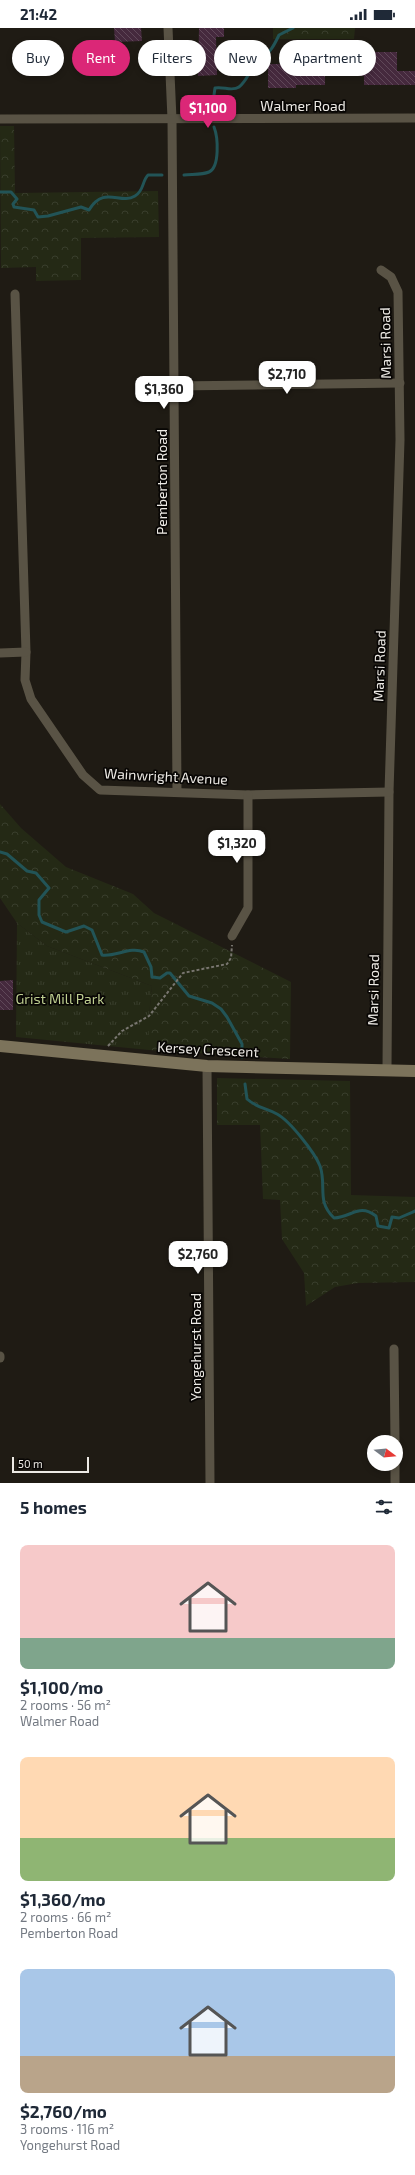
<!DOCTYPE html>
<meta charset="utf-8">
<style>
:root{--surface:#fff;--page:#f2f2f3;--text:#1f2937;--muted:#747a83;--accent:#db2777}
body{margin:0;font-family:"Exo 2",sans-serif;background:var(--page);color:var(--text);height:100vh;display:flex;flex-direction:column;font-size:15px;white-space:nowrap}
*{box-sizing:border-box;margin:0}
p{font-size:13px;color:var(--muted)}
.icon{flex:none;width:22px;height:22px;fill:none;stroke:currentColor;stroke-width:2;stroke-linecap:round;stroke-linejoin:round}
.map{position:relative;height:1455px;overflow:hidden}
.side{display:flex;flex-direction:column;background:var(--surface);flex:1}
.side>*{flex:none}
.guide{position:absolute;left:12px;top:12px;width:391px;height:36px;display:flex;gap:8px}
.needle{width:26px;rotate:106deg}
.tools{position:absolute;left:367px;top:1407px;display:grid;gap:8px}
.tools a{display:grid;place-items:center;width:36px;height:36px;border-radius:50%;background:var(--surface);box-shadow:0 2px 6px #0003;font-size:20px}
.scale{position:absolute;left:12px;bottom:10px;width:77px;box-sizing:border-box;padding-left:4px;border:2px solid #edeae5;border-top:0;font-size:11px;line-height:14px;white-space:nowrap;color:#edeae5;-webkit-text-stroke:3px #080604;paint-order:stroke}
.price{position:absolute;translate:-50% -34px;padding:0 9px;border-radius:8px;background:#fff;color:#222;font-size:13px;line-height:26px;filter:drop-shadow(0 1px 2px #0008)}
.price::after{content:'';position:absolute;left:50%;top:24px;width:12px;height:9px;margin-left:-6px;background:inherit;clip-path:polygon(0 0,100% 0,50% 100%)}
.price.on{background:var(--accent);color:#fff}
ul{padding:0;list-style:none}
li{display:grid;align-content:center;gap:8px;height:212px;padding:0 20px}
li span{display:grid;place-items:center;height:124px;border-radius:8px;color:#555}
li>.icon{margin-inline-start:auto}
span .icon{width:72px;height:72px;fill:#fffc;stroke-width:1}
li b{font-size:17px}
h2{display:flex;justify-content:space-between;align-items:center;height:48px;padding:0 20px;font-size:17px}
.pill{padding:0 14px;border-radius:18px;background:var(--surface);box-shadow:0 2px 6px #0003;font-size:14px;line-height:36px}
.pill.on{background:var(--accent);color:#fff}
.status{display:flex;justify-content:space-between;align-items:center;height:28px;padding:0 20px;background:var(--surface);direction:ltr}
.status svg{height:11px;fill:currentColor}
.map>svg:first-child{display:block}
.grass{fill:url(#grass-tufts)}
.forest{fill:url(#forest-crowns)}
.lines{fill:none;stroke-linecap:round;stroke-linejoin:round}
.stream{stroke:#225457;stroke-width:3}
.building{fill:url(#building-back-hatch)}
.path{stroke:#797670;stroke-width:2;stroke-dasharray:3 2;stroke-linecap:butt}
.street{stroke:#595345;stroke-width:9}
.secondary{stroke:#7c735b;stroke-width:12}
.labels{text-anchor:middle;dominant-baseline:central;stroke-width:3.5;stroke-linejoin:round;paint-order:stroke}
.street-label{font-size:14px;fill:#edeae5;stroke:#080604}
.park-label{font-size:14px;fill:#bfcf91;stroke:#080604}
</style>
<div class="status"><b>21:42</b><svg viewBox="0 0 49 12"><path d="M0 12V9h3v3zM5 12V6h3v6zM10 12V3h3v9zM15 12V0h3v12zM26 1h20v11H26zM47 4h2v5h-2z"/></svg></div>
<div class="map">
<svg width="415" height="1455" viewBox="0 0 415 1455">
<defs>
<pattern id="grass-tufts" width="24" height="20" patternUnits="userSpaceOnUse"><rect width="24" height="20" fill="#242915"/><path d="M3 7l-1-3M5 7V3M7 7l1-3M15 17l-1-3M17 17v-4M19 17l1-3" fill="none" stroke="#393e2c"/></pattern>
<pattern id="forest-crowns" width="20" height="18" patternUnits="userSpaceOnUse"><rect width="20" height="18" fill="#242915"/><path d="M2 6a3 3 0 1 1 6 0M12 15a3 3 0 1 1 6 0" fill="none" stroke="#393e2c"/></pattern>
<pattern id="building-back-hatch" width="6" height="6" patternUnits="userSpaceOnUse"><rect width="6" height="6" fill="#45293d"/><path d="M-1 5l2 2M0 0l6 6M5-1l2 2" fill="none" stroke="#604859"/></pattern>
</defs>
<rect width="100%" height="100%" fill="#1f1b14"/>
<polygon class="grass" points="17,895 47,918 152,958 149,988 149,1022 16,1009"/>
<g class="forest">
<polygon points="273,0 355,0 354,11 273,11"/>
<polygon points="0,98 14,98 15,165 158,163 159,209 81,210 81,252 36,253 36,239 1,240"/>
<polygon points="0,776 21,800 66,839 133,866 154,885 291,954 290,1031 149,1022 149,988 152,958 47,918 17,895 0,870"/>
<polygon points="217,1050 350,1053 351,1167 415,1169 415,1254 358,1255 335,1259 306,1278 304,1245 282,1211 280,1172 263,1171 260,1097 217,1097"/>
</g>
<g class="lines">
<g class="stream">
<path d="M213,74l2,-14c8,-2 17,4 24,-1 7,-5 11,-17 17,-23 13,-12 15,-12 23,-29l14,-7"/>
<path d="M184,147c7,-1 18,0 25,-3 11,-5 9,-35 5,-45"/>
<path d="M0,164h11l6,7 -4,5 1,3 20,3 4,7 10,-1 33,-9 8,3c15,-25 31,-5 46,-14 9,-5 7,-15 13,-21h14"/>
<path d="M0,824l7,2 20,17 9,2 13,15 -10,12v15l3,7 24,10 18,-6 8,4 10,25c14,2 28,-9 42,-3l7,15 1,10 8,1 7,-5h3l19,23 23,7 9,6 6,8 15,27v13"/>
<path d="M245,1056l2,15c10,9 19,9 30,15 13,7 38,39 43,52 7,20 -4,35 14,52 18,-1 25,-15 42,-2l2,10 11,2 3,-11 7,1 16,-7"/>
</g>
</g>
<g class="building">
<polygon points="114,0 141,0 142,13 115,14"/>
<polygon points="199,0 224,0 224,9 216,9 217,47 198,48"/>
<polygon points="329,24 397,24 397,43 415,43 415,57 364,57 364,48 325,48 325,57 296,57 296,60 268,60 268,36 301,36 301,30 329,30"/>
<polygon points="13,952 13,982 0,982 0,953"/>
</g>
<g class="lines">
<polyline class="path" points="108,1018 122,1003 149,988 183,945 227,936 231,930 232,917"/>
<g class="street">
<polyline points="168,0 172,91 177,764"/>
<polyline points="0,91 415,90"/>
<polyline points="381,242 391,249 398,264 400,412 389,764 387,1041"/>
<polyline points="15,266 26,624 25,652 31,671 83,747 100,762 248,767 389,764"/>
<polyline points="174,358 400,355"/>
<polyline points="0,625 26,624"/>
<polyline points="232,908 248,880 248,767"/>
<polyline points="207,1038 210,1455"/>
<polyline points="394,1321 395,1414"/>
<polyline points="0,1328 0,1330"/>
<polyline points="395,1436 395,1455"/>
</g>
<polyline class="secondary" points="0,1018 207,1038 415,1043"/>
</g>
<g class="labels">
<g class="street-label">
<text x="303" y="77">Walmer Road</text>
<text transform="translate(385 315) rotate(-91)">Marsi Road</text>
<text transform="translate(161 454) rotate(-90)">Pemberton Road</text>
<text transform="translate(379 638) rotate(-88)">Marsi Road</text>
<text transform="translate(166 748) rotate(3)">Wainwright Avenue</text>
<text transform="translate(373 962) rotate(-89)">Marsi Road</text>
<text transform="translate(208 1021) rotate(3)">Kersey Crescent</text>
<text transform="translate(195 1319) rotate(-90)">Yongehurst Road</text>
</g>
<g class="park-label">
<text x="60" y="970">Grist Mill Park</text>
</g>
</g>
</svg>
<div class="tools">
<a><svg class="needle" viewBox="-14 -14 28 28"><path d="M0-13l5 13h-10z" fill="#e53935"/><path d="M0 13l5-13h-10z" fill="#747a83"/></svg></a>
</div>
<div class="scale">50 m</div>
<b class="price on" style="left:208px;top:101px">$1,100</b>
<b class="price" style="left:287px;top:367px">$2,710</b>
<b class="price" style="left:164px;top:382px">$1,360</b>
<b class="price" style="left:237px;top:836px">$1,320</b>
<b class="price" style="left:198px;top:1247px">$2,760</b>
<div class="guide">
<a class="pill">Buy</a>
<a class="pill on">Rent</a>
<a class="pill">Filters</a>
<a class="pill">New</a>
<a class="pill">Apartment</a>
</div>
</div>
<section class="side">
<h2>5 homes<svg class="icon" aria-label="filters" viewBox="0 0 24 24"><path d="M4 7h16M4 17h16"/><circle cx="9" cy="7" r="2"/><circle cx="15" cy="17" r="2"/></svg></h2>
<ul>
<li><span style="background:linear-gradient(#f6c9c9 75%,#7fa58c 0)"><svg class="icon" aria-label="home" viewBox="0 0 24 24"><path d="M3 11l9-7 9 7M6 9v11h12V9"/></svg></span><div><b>$1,100/mo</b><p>2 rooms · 56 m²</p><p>Walmer Road</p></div></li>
<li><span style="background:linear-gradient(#ffd9b3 65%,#8fb573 0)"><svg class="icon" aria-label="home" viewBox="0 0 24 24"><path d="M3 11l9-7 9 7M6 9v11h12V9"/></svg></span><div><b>$1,360/mo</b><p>2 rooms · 66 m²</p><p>Pemberton Road</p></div></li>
<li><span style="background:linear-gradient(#a9c7e8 70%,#b9a48a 0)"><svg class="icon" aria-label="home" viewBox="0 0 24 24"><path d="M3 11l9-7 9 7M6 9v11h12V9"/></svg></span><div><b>$2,760/mo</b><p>3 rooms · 116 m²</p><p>Yongehurst Road</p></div></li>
</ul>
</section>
